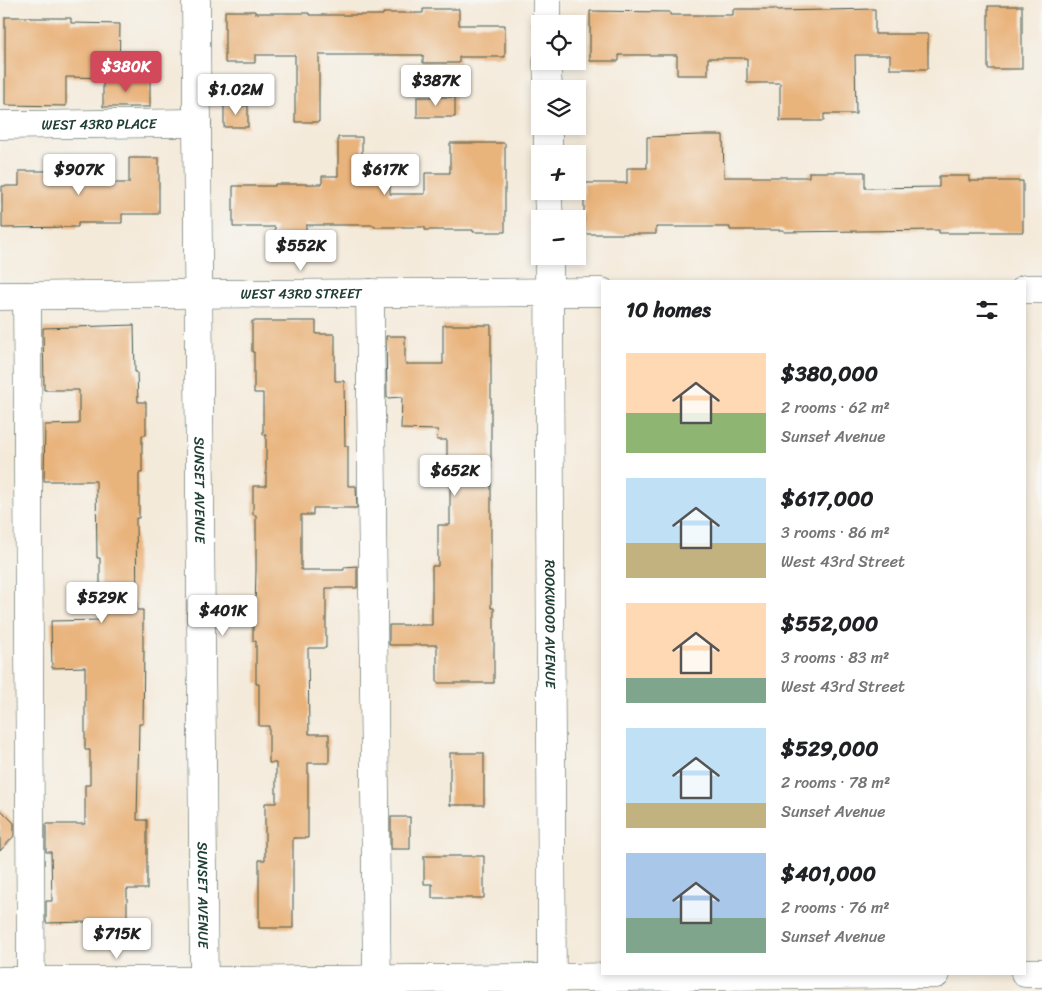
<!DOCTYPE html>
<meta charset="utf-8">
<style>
:root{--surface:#fff;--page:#f2f2f2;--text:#202124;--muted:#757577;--accent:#d1495b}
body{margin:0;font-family:Sriracha,sans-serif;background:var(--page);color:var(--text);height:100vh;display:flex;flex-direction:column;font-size:19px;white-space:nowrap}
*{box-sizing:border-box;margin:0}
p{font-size:16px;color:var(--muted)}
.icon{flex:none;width:28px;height:28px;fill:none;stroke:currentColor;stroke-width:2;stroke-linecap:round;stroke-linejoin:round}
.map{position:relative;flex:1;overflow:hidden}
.panel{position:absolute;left:601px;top:280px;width:425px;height:695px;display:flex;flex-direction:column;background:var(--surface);border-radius:0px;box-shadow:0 2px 8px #0003}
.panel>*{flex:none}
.fabs{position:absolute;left:531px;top:15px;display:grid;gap:10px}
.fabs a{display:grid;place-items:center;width:55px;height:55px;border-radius:0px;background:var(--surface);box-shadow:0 2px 8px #0003;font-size:25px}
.price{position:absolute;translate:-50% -42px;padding:0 11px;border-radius:5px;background:#fff;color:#222;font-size:16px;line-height:32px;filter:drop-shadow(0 1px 2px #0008)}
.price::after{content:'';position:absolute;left:50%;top:30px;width:15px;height:11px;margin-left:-8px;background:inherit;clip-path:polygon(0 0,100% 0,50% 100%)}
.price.selected{background:var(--accent);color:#fff}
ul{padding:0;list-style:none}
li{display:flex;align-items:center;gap:15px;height:125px;padding:0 25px}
li span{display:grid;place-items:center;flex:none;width:140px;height:100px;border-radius:0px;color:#555}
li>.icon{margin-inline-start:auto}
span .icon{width:60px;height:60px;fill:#fffc;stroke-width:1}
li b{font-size:21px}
h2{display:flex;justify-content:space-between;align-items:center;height:60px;padding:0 25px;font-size:21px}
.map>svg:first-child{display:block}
.building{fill:#e9b37b}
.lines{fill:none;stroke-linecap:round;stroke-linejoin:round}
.minor-casing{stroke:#3f574d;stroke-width:29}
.minor{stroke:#fff;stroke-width:28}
.labels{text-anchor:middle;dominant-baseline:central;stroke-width:5;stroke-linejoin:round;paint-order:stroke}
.street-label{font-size:14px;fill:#1f3d34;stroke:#f6f6f2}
</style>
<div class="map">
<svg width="1042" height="991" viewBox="0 0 1042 991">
<rect width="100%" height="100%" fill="#f6f6f2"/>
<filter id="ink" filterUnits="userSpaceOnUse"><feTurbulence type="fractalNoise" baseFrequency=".02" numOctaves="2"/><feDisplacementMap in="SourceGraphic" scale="10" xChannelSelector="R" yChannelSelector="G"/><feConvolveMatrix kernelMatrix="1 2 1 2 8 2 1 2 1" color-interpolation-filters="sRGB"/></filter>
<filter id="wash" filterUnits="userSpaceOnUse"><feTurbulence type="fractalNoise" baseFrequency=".0096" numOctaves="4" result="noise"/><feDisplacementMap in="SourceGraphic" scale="20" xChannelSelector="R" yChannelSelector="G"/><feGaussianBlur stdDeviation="1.12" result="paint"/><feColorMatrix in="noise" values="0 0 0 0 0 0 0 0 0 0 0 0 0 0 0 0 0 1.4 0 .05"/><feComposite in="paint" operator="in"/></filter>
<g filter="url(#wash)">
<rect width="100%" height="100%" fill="#f4eada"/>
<g id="blocks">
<g class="building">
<rect x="988" y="6" width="34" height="63"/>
<polygon points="423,9 459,9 459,25 505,25 505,57 459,57 459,63 423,63 423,55 319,55 319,122 295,122 295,55 255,55 255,63 225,63 225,11 255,11 255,13 309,13 309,15 383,15 383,13 423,13"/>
<polygon points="733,9 777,9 777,11 875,9 875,34 928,34 928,69 890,69 890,55 855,55 856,114 824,114 824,121 780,121 780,83 747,83 747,58 708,58 708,75 677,75 677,55 619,55 619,61 590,61 590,11 670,12 670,15 733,15"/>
<polygon points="5,17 30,17 30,18 71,18 71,23 120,24 119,78 66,77 66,106 5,105"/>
<polygon points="103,79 150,80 150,107 103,107"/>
<rect x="417" y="97" width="38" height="20"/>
<rect x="224" y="106" width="24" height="21"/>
<polygon points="700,135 723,135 724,177 809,177 809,172 865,172 865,188 939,187 939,176 969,176 969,181 1023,181 1023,232 969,232 969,233 939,233 939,230 784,232 784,230 730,230 730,227 656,227 656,234 584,234 584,183 627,183 627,168 647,168 647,137"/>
<polygon points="338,137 362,137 362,175 390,175 390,194 425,194 425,173 450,173 450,143 505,143 505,232 473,232 473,230 425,230 425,227 374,227 374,225 306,225 306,235 275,235 275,227 233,227 233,186 275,186 275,184 322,184 322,176 338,176"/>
<polygon points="129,158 159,158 159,214 122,214 122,223 78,223 78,227 2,228 2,186 19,186 19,171 48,171 48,159 78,159 78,183 129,183"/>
<polygon points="252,321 316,321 316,334 335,334 335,381 344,381 345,446 348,446 348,486 356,486 357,508 313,508 313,515 301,515 301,570 344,570 344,567 357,566 357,588 326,588 326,648 308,648 309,734 329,734 329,763 308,763 308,838 293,838 293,928 259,928 259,860 265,860 265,803 276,803 276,763 269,763 269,726 259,726 259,684 256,684 256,641 253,641 253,610 255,610 256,570 256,515 253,515 253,486 266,486 266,435 263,435 263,393 254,393 254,352 252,352"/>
<polygon points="134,325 135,372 137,372 138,402 146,402 146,435 142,435 142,473 139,473 139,518 136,518 137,610 143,610 143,651 144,651 143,724 139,724 137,820 147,820 147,889 127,889 127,927 86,927 86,922 46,923 46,901 52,901 51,852 46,852 46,824 85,824 85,785 90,785 90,750 85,750 85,667 52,668 51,621 100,620 100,558 97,558 96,481 44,481 45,425 79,424 79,390 44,390 43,328"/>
<polygon points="443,325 491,325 491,608 494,608 494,683 437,683 437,645 389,645 389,625 432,625 432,566 438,566 438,525 450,525 450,480 447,480 447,440 437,440 438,430 401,429 402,397 387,398 386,336 405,336 405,364 443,364"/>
<rect x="450" y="753" width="34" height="52"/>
<polygon points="0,809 14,823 14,836 0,851"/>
<rect x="391" y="817" width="19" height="32"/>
<polygon points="424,856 484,856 484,898 432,898 432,884 424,884"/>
</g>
</g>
</g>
<g filter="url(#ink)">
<use href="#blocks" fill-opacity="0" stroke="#3f574d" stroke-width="1"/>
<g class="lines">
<defs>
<g id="minor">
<path id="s1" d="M196,0l8,991"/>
<polyline points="547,0 547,24"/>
<polyline points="547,61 548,89"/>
<path id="s2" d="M0,125l197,-2"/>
<polyline points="548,126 548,154"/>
<polyline points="548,191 549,219"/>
<path id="s3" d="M549,256l3,735"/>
<polyline points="1025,289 1042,289"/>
<polyline points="370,293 377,991"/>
<path id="s4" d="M0,296l171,-2 431,-2"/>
<polyline points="27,296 31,991"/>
<polyline points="1025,973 1042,973"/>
<polyline points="0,981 204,981 936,974"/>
</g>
</defs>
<use href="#minor" class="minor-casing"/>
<use href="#minor" class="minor"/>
</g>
</g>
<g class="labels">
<g class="street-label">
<text stroke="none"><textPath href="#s2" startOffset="99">WEST 43RD PLACE</textPath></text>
<text stroke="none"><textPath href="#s4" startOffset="301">WEST 43RD STREET</textPath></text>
<text stroke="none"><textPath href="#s1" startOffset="490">SUNSET AVENUE</textPath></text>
<text stroke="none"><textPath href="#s3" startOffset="368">ROOKWOOD AVENUE</textPath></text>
<text stroke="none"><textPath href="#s1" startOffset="895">SUNSET AVENUE</textPath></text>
</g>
</g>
</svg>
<div class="fabs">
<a><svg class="icon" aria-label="locate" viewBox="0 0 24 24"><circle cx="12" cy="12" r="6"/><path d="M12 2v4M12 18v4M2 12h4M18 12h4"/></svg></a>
<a><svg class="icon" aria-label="layers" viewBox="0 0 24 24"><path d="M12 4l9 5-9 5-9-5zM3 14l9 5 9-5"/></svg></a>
<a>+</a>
<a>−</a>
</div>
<b class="price selected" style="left:126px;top:93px">$380K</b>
<b class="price" style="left:436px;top:107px">$387K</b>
<b class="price" style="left:236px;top:116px">$1.02M</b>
<b class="price" style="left:79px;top:196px">$907K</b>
<b class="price" style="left:385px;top:196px">$617K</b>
<b class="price" style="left:301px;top:272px">$552K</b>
<b class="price" style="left:455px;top:497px">$652K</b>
<b class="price" style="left:102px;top:624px">$529K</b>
<b class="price" style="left:223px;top:637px">$401K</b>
<b class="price" style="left:117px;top:960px">$715K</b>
<section class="panel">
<h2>10 homes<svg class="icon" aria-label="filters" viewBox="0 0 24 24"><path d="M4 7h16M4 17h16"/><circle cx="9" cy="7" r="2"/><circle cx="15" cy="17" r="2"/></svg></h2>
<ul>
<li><span style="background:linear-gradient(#ffd9b3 60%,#8fb573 0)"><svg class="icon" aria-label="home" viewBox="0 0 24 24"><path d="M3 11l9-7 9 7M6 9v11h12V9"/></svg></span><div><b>$380,000</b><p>2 rooms · 62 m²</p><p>Sunset Avenue</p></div></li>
<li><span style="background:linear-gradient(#bfe0f5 65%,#c2b280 0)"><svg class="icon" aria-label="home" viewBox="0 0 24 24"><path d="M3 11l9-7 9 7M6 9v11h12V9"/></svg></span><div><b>$617,000</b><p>3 rooms · 86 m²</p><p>West 43rd Street</p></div></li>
<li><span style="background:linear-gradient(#ffd9b3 75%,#7fa58c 0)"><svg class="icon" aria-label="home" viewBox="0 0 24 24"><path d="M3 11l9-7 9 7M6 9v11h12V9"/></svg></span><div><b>$552,000</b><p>3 rooms · 83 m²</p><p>West 43rd Street</p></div></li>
<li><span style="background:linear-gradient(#bfe0f5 75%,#c2b280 0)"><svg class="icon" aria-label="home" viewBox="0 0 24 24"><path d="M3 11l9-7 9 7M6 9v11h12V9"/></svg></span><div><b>$529,000</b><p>2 rooms · 78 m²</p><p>Sunset Avenue</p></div></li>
<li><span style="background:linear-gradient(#a9c7e8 65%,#7fa58c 0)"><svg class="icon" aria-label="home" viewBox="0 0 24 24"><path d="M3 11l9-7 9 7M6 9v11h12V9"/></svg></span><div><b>$401,000</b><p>2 rooms · 76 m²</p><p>Sunset Avenue</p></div></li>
</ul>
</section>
</div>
